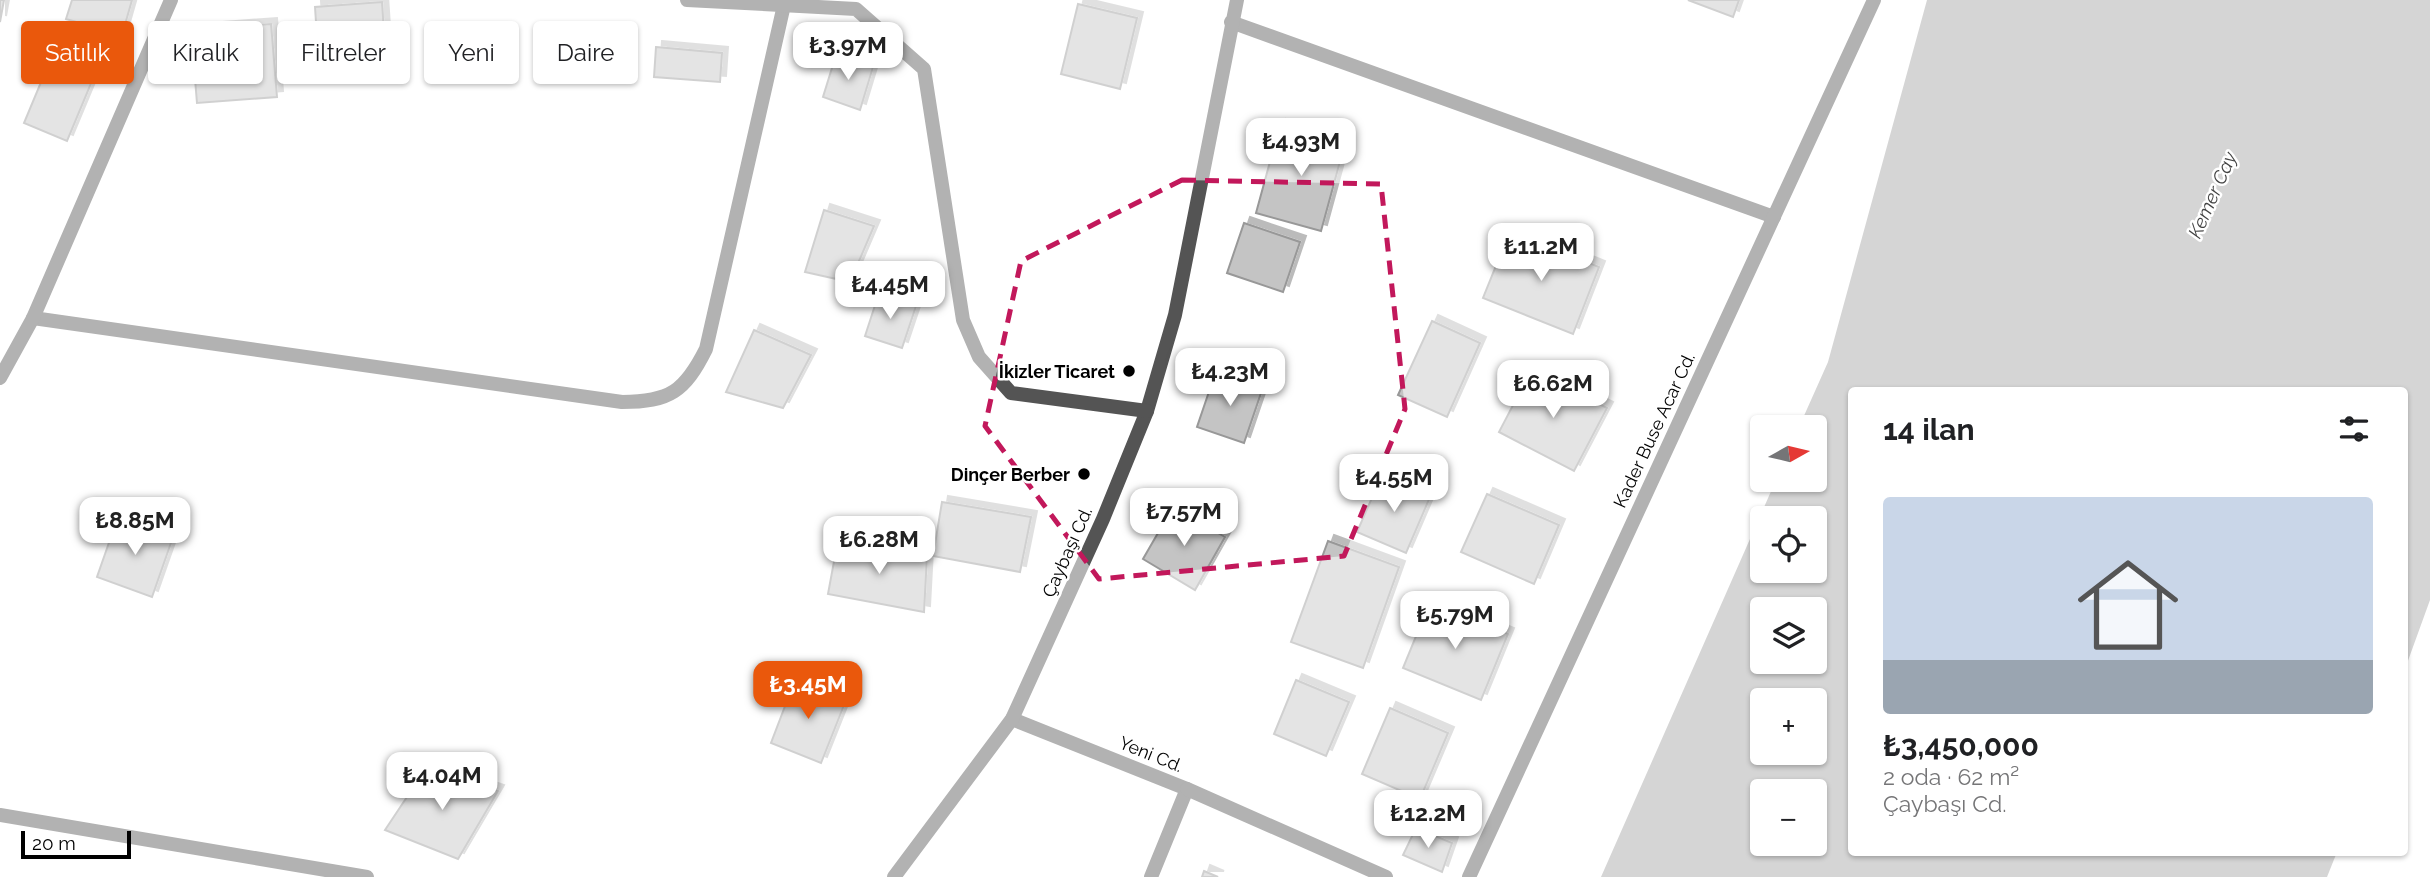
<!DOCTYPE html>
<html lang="tr">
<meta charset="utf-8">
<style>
:root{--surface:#fff;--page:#f6f6f6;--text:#202124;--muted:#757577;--accent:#ea580c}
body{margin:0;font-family:Raleway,sans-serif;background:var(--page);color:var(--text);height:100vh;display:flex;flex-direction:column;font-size:26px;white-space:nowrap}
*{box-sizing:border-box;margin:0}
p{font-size:23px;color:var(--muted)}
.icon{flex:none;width:38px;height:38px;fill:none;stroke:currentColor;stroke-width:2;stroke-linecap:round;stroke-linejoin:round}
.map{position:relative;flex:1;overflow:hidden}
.panel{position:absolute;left:1848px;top:387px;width:560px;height:469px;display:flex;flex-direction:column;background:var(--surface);border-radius:7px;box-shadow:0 2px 5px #0004}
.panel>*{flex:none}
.banner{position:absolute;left:21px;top:21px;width:665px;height:63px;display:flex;gap:14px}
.needle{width:46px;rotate:82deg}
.buttons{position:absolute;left:1750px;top:415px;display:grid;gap:14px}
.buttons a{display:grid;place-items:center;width:77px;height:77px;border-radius:7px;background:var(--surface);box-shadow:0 2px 5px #0004;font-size:35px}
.scale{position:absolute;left:21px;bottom:18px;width:110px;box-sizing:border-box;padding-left:7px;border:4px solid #000;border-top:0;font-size:19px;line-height:24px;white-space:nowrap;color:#000;-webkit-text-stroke:5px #fff;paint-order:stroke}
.price{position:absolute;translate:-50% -60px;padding:0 16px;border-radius:14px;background:#fff;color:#222;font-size:23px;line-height:46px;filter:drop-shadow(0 2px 4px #0008)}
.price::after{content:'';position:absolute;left:50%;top:42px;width:21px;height:16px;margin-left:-10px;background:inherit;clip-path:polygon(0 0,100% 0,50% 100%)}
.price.current{background:var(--accent);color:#fff}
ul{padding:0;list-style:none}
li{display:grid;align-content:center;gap:14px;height:371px;padding:0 35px}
li span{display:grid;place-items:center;height:217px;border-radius:7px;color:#555}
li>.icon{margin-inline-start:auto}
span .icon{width:126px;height:126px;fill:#fffc;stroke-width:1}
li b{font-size:30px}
h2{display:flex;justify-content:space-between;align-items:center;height:84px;padding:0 35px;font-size:30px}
.tag{padding:0 24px;border-radius:7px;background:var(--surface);box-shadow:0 2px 5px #0004;font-size:24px;line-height:63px}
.tag.current{background:var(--accent);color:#fff}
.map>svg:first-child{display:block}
.water{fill:#a2a2a2;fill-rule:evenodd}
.building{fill:#c4c4c4;stroke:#989898;stroke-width:2;filter:url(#shadow)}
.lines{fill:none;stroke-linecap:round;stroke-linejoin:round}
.minor{stroke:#545454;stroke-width:14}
.tertiary{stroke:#545454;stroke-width:14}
.marked{fill:none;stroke:#c2185b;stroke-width:5;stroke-dasharray:14 9;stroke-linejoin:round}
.poi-dot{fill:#000;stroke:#fff;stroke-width:2.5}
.labels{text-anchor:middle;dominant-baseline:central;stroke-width:5;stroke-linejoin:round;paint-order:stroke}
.poi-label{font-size:18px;font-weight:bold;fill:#000;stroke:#fff;text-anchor:end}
.street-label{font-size:18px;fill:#000;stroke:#fff}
.water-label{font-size:19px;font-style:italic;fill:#434343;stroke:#fff}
</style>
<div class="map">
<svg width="2430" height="877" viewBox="0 0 2430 877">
<defs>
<filter id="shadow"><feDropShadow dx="6" dy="-6" stdDeviation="0" flood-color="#0004"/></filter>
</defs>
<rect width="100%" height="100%" fill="#fff"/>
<path class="water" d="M1927,0h503v600l-25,69 -1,-279h-552v462h485l-10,25h-726l175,-397h39v-53h-16l29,-65zM1762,518h53v52h-53zM1762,609h53v53h-53zM1762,700h53v52h-53zM1762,791h53v53h-53z"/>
<g class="building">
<polygon points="0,0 4,0 0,22"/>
<polygon points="72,0 132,0 122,35 66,19"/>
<polygon points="1688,0 1739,0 1733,17"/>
<polygon points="382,2 386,62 319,67 315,7"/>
<polygon points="1078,4 1137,18 1120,89 1061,74"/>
<polygon points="271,24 277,97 197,103 191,30"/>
<polygon points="59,39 102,57 67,141 24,123"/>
<polygon points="656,47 722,53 720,82 654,77"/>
<polygon points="836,55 873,67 860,110 823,97"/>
<polygon points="1280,125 1345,143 1321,231 1256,213"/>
<polygon points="824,210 874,226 850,282 805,272"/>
<polygon points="1244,223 1300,242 1283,292 1227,273"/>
<polygon points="1510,231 1599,267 1573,334 1483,298"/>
<polygon points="879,293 916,306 902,348 865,336"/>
<polygon points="1432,321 1480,343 1447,417 1398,395"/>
<polygon points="754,330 811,355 783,408 726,392"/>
<polygon points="1532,369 1607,408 1574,471 1499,432"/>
<polygon points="1215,374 1262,390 1244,443 1197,427"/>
<polygon points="1382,475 1430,497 1406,553 1357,532"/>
<polygon points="1487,494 1559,525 1534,584 1461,552"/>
<polygon points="942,502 1031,517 1020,572 933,556"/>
<polygon points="1173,507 1225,537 1195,590 1143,559"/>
<polygon points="118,517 173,537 152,597 97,577"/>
<polygon points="838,540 927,556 924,612 828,594"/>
<polygon points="1328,541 1399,567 1363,668 1291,642"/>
<polygon points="1430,602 1508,634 1481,700 1403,668"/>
<polygon points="795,680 846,700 821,763 771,743"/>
<polygon points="1296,680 1349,702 1326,756 1274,734"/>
<polygon points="1390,708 1448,733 1420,799 1362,774"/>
<polygon points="427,767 498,791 458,859 385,830"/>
<polygon points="1416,828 1452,843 1442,872 1403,855"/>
<polygon points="1204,871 1218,877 1202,877"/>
</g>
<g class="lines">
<g class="minor">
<polyline points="1231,22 1774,217"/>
<path d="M33,318l589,84c48,0 63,-11 84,-53l78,-344"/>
<polyline points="0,378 33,318 171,0"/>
<polyline points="1012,719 1187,789 1151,877"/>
<polyline points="1187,789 1386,877"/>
<polyline points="0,815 367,877"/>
<polyline points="894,877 1012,719 1103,519 1147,411 1175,315 1237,0"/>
</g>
<g class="tertiary">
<polyline points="687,0 856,9 924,69 963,320 979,357 1011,393 1147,411"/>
<polyline points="1469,877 1874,0"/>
</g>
</g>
<path d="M0 0H2430V877H0ZM1182,180l199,4 24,225 -61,147 -245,23 -114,-153 36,-165z" fill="#fff" fill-opacity=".55" fill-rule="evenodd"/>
<path class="marked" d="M1182,180l199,4 24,225 -61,147 -245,23 -114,-153 36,-165z"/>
<g class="poi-dot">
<circle cx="1129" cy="371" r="7"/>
<circle cx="1084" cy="474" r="7"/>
</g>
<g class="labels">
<g class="poi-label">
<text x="1115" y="371">İkizler Ticaret</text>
<text x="1070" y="474">Dinçer Berber</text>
</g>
<g class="street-label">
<text transform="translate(1654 430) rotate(-65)">Kader Buse Acar Cd.</text>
<text transform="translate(1067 552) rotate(-66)">Çaybaşı Cd.</text>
<text transform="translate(1151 754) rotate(22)">Yeni Cd.</text>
</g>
<g class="water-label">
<text transform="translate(2212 195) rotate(-66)">Kemer Cay</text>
</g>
</g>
</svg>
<div class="buttons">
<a><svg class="needle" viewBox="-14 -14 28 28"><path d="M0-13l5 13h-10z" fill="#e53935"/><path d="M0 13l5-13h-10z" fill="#757577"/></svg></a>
<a><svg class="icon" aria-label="locate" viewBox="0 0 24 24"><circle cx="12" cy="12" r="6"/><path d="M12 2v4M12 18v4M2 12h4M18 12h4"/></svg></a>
<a><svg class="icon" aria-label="layers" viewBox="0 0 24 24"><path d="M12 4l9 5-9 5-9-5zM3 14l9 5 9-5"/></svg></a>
<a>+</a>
<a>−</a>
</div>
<div class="scale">20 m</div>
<b class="price" style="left:848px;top:82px">₺3.97M</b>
<b class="price" style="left:1301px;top:178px">₺4.93M</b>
<b class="price" style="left:1541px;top:283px">₺11.2M</b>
<b class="price" style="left:890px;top:321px">₺4.45M</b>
<b class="price" style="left:1230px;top:408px">₺4.23M</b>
<b class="price" style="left:1553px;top:420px">₺6.62M</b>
<b class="price" style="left:1394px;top:514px">₺4.55M</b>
<b class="price" style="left:1184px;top:548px">₺7.57M</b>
<b class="price" style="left:135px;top:557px">₺8.85M</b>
<b class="price" style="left:879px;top:576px">₺6.28M</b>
<b class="price" style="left:1455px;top:651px">₺5.79M</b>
<b class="price current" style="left:808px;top:721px">₺3.45M</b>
<b class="price" style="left:442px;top:812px">₺4.04M</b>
<b class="price" style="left:1428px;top:850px">₺12.2M</b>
<div class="banner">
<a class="tag current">Satılık</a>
<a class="tag">Kiralık</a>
<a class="tag">Filtreler</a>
<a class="tag">Yeni</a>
<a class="tag">Daire</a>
</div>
<section class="panel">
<h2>14 ilan<svg class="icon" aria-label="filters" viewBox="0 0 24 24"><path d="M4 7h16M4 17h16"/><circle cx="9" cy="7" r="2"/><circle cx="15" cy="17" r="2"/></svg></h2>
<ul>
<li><span style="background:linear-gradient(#c9d6e8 75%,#9aa5b1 0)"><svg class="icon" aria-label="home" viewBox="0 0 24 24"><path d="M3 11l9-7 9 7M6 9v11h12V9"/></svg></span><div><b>₺3,450,000</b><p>2 oda · 62 m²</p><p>Çaybaşı Cd.</p></div></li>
</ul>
</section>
</div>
